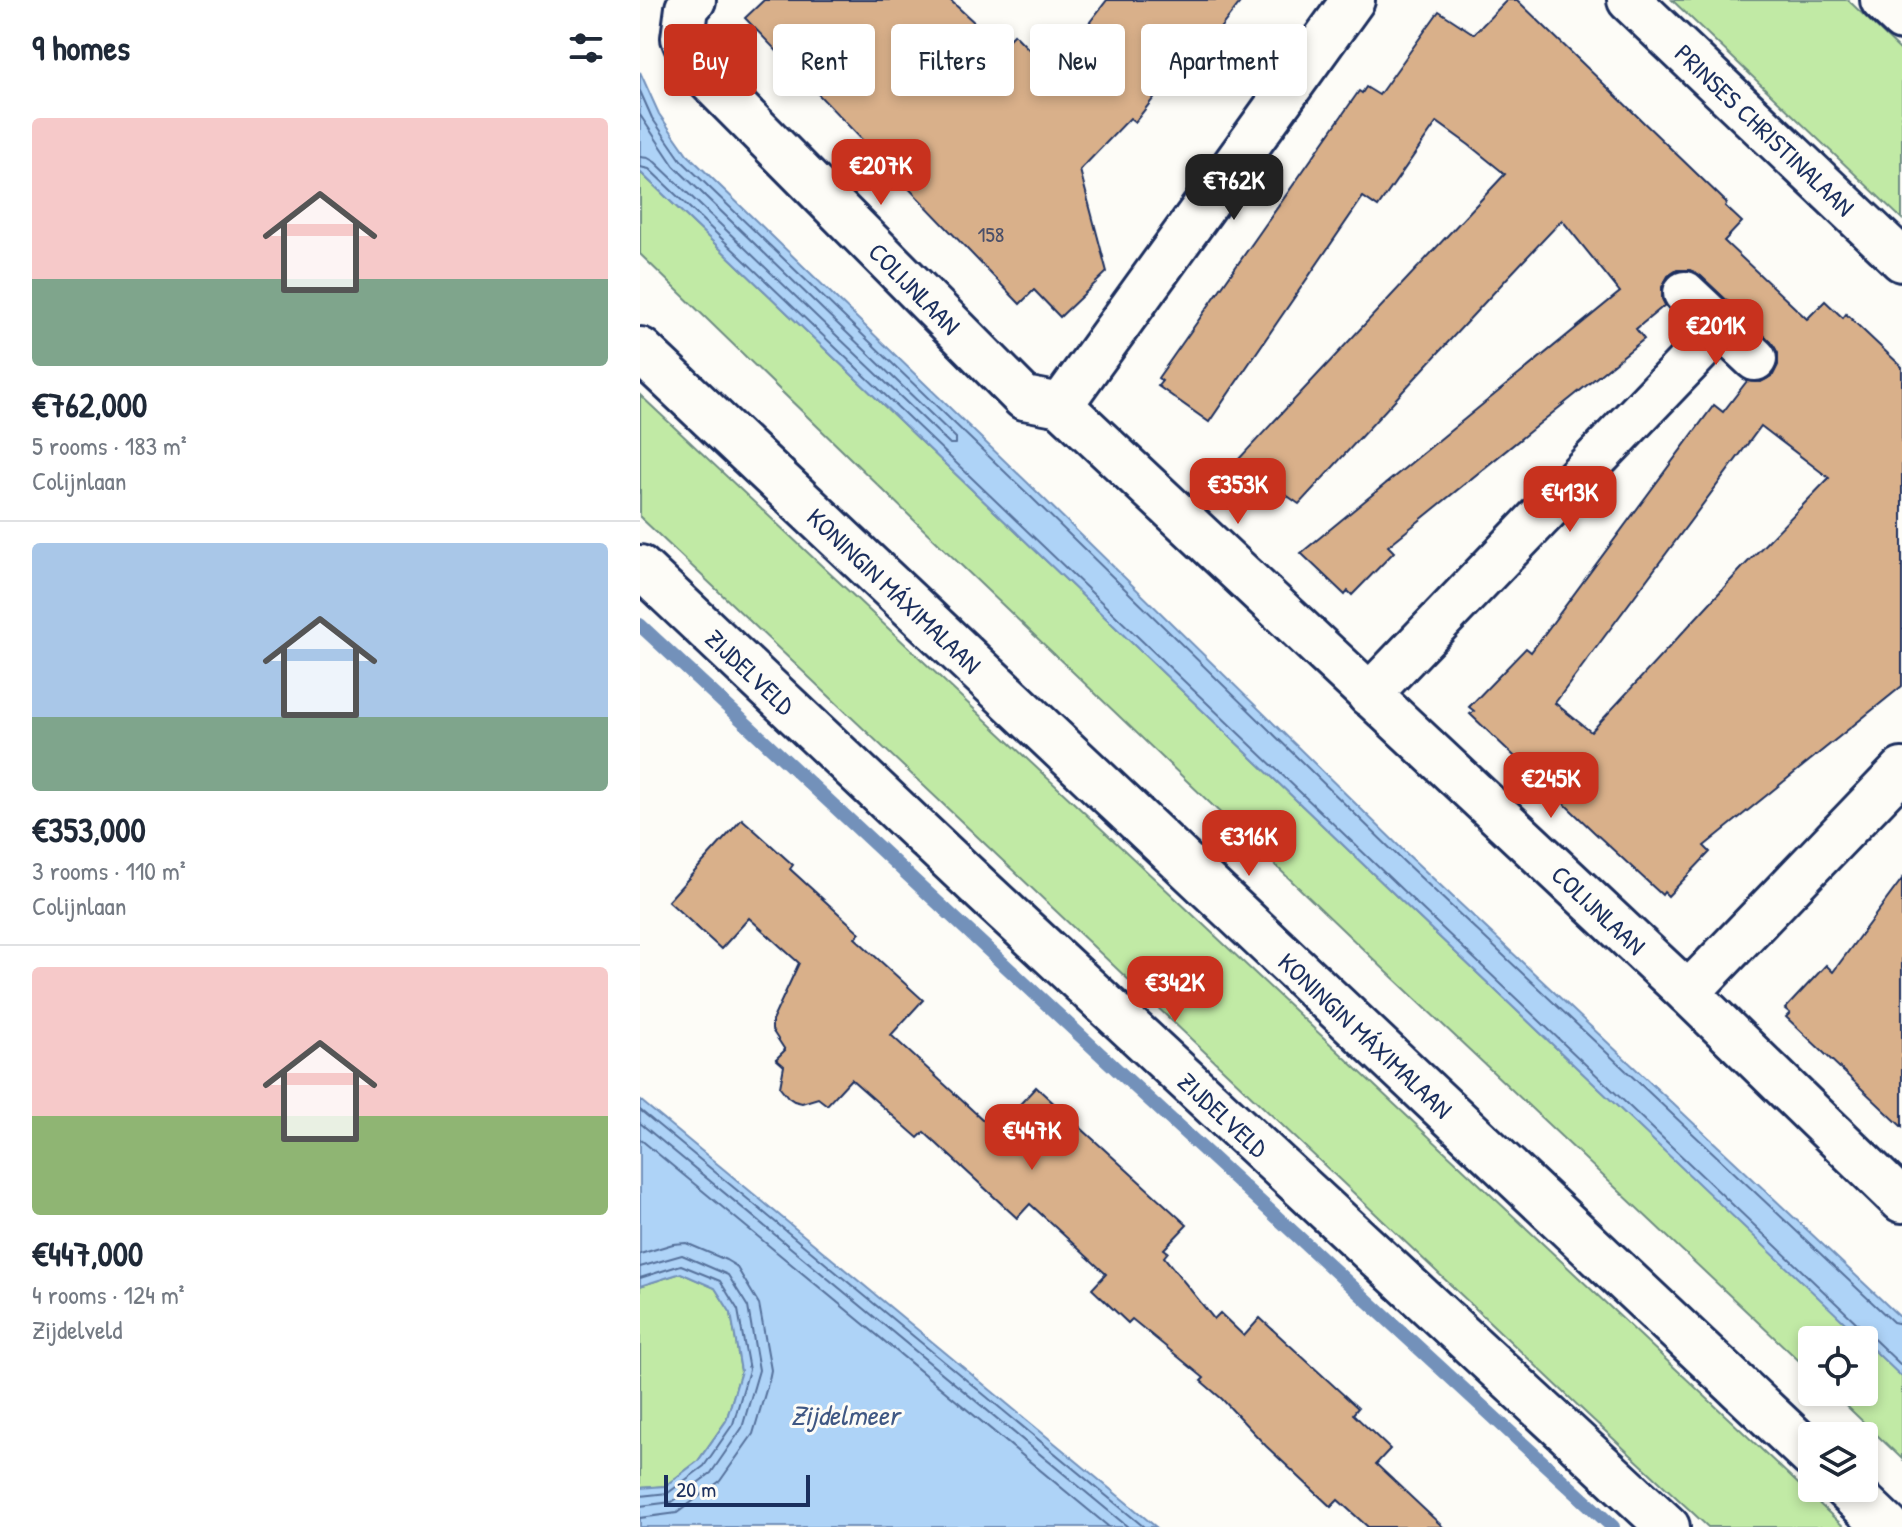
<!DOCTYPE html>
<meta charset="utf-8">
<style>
:root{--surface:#fff;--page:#f2f2f3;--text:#1f2937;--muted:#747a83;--line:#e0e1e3;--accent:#c8321e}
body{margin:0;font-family:"Patrick Hand",sans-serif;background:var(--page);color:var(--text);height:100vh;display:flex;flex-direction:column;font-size:30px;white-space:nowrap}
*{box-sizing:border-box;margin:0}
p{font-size:26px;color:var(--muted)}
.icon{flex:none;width:44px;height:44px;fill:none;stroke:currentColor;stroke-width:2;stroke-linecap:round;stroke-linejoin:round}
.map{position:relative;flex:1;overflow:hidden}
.drawer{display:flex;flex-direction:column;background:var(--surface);width:640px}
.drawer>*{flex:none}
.hud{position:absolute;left:24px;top:24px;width:760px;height:72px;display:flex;gap:16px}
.controls{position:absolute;left:1158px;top:1326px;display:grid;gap:16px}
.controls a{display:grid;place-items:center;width:80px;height:80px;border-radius:8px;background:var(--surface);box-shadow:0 4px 12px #0003;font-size:40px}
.scale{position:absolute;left:24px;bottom:20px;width:146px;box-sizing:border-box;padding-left:8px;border:4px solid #1b2f5e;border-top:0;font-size:22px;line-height:28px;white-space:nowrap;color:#1b2f5e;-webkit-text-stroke:6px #fdfcf7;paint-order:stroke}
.price{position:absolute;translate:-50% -68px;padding:0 18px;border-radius:16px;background:var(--accent);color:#fff;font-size:26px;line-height:52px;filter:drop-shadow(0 2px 4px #0008)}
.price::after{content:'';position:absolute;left:50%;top:48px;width:24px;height:18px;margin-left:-12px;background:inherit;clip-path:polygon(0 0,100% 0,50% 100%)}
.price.active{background:#222;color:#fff}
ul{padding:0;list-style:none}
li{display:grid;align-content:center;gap:16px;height:424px;padding:0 32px}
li+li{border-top:2px solid var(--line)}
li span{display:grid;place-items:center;height:248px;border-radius:8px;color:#555}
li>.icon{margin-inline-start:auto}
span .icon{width:144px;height:144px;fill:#fffc;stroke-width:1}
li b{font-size:34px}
h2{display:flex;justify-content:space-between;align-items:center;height:96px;padding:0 32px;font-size:34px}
.pill{padding:0 28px;border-radius:8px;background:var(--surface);box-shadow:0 4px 12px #0003;font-size:28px;line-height:72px}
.pill.active{background:var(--accent);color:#fff}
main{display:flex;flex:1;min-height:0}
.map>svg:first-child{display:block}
.green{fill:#c1eaa5;stroke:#6e8c82;stroke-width:2}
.water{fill:#aed3f7;stroke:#7391ba;stroke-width:2}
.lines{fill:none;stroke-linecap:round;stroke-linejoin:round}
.shore{stroke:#56719b;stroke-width:2}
.stream{stroke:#7391ba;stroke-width:14}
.building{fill:#d9b08a;stroke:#1b2f5e;stroke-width:2;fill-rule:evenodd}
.minor-casing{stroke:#1b2f5e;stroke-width:48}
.tertiary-casing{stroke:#1b2f5e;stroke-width:50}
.minor{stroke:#fdfcf7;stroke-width:42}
.tertiary{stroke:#fdfcf7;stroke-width:44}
.labels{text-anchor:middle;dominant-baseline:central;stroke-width:6;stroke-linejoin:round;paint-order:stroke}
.number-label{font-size:22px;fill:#4a4f69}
.street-label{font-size:26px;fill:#1b2f5e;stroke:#fdfcf7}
.water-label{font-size:28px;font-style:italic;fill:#405884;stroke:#fdfcf7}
</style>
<main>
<section class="drawer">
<h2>9 homes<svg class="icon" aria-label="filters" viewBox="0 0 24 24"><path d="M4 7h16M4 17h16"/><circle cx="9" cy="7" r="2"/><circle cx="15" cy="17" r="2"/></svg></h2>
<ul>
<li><span style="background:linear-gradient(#f6c9c9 65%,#7fa58c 0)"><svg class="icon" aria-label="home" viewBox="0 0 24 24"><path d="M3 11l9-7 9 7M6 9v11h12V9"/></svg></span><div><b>€762,000</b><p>5 rooms · 183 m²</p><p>Colijnlaan</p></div></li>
<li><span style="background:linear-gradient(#a9c7e8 70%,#7fa58c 0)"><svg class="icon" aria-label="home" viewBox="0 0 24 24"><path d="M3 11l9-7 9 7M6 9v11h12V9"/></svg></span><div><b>€353,000</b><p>3 rooms · 110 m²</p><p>Colijnlaan</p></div></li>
<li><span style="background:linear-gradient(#f6c9c9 60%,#8fb573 0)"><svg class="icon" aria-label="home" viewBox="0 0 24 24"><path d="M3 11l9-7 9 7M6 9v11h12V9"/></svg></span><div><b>€447,000</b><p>4 rooms · 124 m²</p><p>Zijdelveld</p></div></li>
</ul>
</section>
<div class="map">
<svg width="1262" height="1527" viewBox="0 0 1262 1527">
<rect width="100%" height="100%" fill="#fdfcf7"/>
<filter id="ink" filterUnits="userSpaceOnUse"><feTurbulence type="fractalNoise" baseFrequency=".0125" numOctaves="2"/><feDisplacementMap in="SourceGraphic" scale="16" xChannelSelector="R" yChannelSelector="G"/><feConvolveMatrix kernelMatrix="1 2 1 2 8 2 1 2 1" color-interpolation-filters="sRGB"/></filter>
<g filter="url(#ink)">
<g class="green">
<polygon points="1032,0 1208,0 1262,52 1262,219"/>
<polygon points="0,172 772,911 1224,1340 1172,1340 1172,1373 748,973 278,524 0,254"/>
<polygon points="0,395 1204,1527 1068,1527 948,1415 0,517"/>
<polygon points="41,1273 75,1288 91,1313 101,1371 86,1421 58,1461 25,1486 0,1488 0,1286"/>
<polygon points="1224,1340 1262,1377 1262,1459 1192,1392 1224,1392"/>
</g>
<g class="water">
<polygon points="0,72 19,114 47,154 395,490 766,853 1262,1319 1262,1377 772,911 0,172"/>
<polygon points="0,1100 516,1527 0,1527 0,1488 25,1486 58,1461 86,1421 101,1371 91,1313 75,1288 41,1273 0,1286"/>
</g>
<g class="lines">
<g class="shore">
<polyline points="0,91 12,118 41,160 390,496 761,859 1253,1322 1262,1324"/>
<polyline points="0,115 34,166 316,438 316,444 310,444 15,162 8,158 0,157"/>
<polyline points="0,167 9,169 778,905 1262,1366"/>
<polyline points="0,1110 504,1527"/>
<polyline points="0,1123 488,1527"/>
<polyline points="0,1139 469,1527"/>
<polyline points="0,1254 33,1244 46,1243 86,1260 96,1266 119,1304 131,1370 129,1380 113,1434 80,1481 37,1513 0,1518"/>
<polyline points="0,1267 42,1255 88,1275 108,1307 119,1370 102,1428 71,1473 32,1502 0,1506"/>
<polyline points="0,1278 41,1265 80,1281 98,1310 109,1370 93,1424 64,1466 28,1493 0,1496"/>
</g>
<polyline class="stream" points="0,625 488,1080 973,1527"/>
</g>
<g class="building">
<polygon points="124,0 310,0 361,47 374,34 411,72 467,0 602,0 549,68 542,62 495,122 490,118 440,170 467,272 420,317 394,290 380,304 105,18"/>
<path d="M867,0h10l210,203 -2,3 17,16 -18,19 83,78 18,-18 18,17 3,-4 56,53v319l-198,160 6,6 -42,44 -4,-4 -2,3 -68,-63 -124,-118 4,-3 -5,-4 57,-59 5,4 183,-247 9,7 24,-31 14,1 12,-7 5,-10v-12l-7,-11 -70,-66 -11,-6h-13l-9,6 -6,11v12l3,6 -29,24 8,10 -256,207 6,6 -42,43 -4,-4 -3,4 -44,-42 319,-261 -58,-72 -52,55 -211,229 -62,-43 268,-287 -36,-29 -32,-23 -59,85 -15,-10 -154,225 -51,-36 4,-5 -4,-3 201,-287 3,2 4,-6 13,8 60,-84 35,23zM1121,426l68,52 -87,90 -151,164 -36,-29z"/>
<polygon points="102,819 153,865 150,869 220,933 215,938 283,1000 251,1035 355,1131 396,1087 547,1225 524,1249 528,1252 524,1257 574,1319 580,1313 604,1336 620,1318 718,1408 713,1414 750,1449 736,1464 803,1527 728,1527 698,1500 691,1507 626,1446 582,1399 561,1381 564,1378 492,1319 488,1323 452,1289 466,1274 390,1204 377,1218 284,1132 278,1138 211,1079 187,1105 178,1098 162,1103 154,1101 148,1097 140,1087 144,1066 136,1059 145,1050 132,1030 132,1021 159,963 109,918 81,949 28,901"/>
<polygon points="1262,879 1262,1127 1146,1017 1150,1013 1145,1009 1186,965 1193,972"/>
</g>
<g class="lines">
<defs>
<g id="minor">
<path id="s1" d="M54,0l-7,8 -4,30 11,27 330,333 37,7 627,588 214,208"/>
<path id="s2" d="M989,0l273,260"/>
<polyline points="1242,0 1262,19"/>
<polyline points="1045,293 1115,359"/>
<polyline points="421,405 713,0"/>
<path id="s3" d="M0,567l344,325 684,635"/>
<polyline points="729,695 1082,327"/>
<polyline points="1048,993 1262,770"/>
</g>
<g id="tertiary">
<path id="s4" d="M0,350l1172,1106"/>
<polyline points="1206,1488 1247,1527"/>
</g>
</defs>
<use href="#minor" class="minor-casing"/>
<use href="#tertiary" class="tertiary-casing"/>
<use href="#minor" class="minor"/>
<use href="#tertiary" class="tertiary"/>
</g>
</g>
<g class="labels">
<g class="number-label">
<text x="351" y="234">158</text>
</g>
<g class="street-label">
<text stroke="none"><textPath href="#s2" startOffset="188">PRINSES CHRISTINALAAN</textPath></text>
<text stroke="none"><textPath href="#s1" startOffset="384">COLIJNLAAN</textPath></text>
<text stroke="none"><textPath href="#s4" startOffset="350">KONINGIN MÁXIMALAAN</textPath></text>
<text stroke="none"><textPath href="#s3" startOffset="152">ZIJDELVELD</textPath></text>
<text stroke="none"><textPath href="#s1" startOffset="1314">COLIJNLAAN</textPath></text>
<text stroke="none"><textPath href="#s4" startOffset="998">KONINGIN MÁXIMALAAN</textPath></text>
<text stroke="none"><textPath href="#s3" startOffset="800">ZIJDELVELD</textPath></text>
</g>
<g class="water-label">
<text x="205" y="1415">Zijdelmeer</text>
</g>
</g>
</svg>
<div class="controls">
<a><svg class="icon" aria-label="locate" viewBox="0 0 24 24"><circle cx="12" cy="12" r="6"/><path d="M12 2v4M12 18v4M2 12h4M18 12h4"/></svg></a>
<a><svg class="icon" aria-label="layers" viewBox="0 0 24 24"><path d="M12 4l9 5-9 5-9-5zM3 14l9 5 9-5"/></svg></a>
</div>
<div class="scale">20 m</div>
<b class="price" style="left:241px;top:207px">€207K</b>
<b class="price active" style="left:594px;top:222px">€762K</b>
<b class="price" style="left:1076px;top:367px">€201K</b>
<b class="price" style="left:598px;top:526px">€353K</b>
<b class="price" style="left:930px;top:534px">€413K</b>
<b class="price" style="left:911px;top:820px">€245K</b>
<b class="price" style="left:609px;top:878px">€316K</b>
<b class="price" style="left:535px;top:1024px">€342K</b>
<b class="price" style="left:392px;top:1172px">€447K</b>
<div class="hud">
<a class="pill active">Buy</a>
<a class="pill">Rent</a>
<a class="pill">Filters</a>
<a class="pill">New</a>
<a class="pill">Apartment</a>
</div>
</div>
</main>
